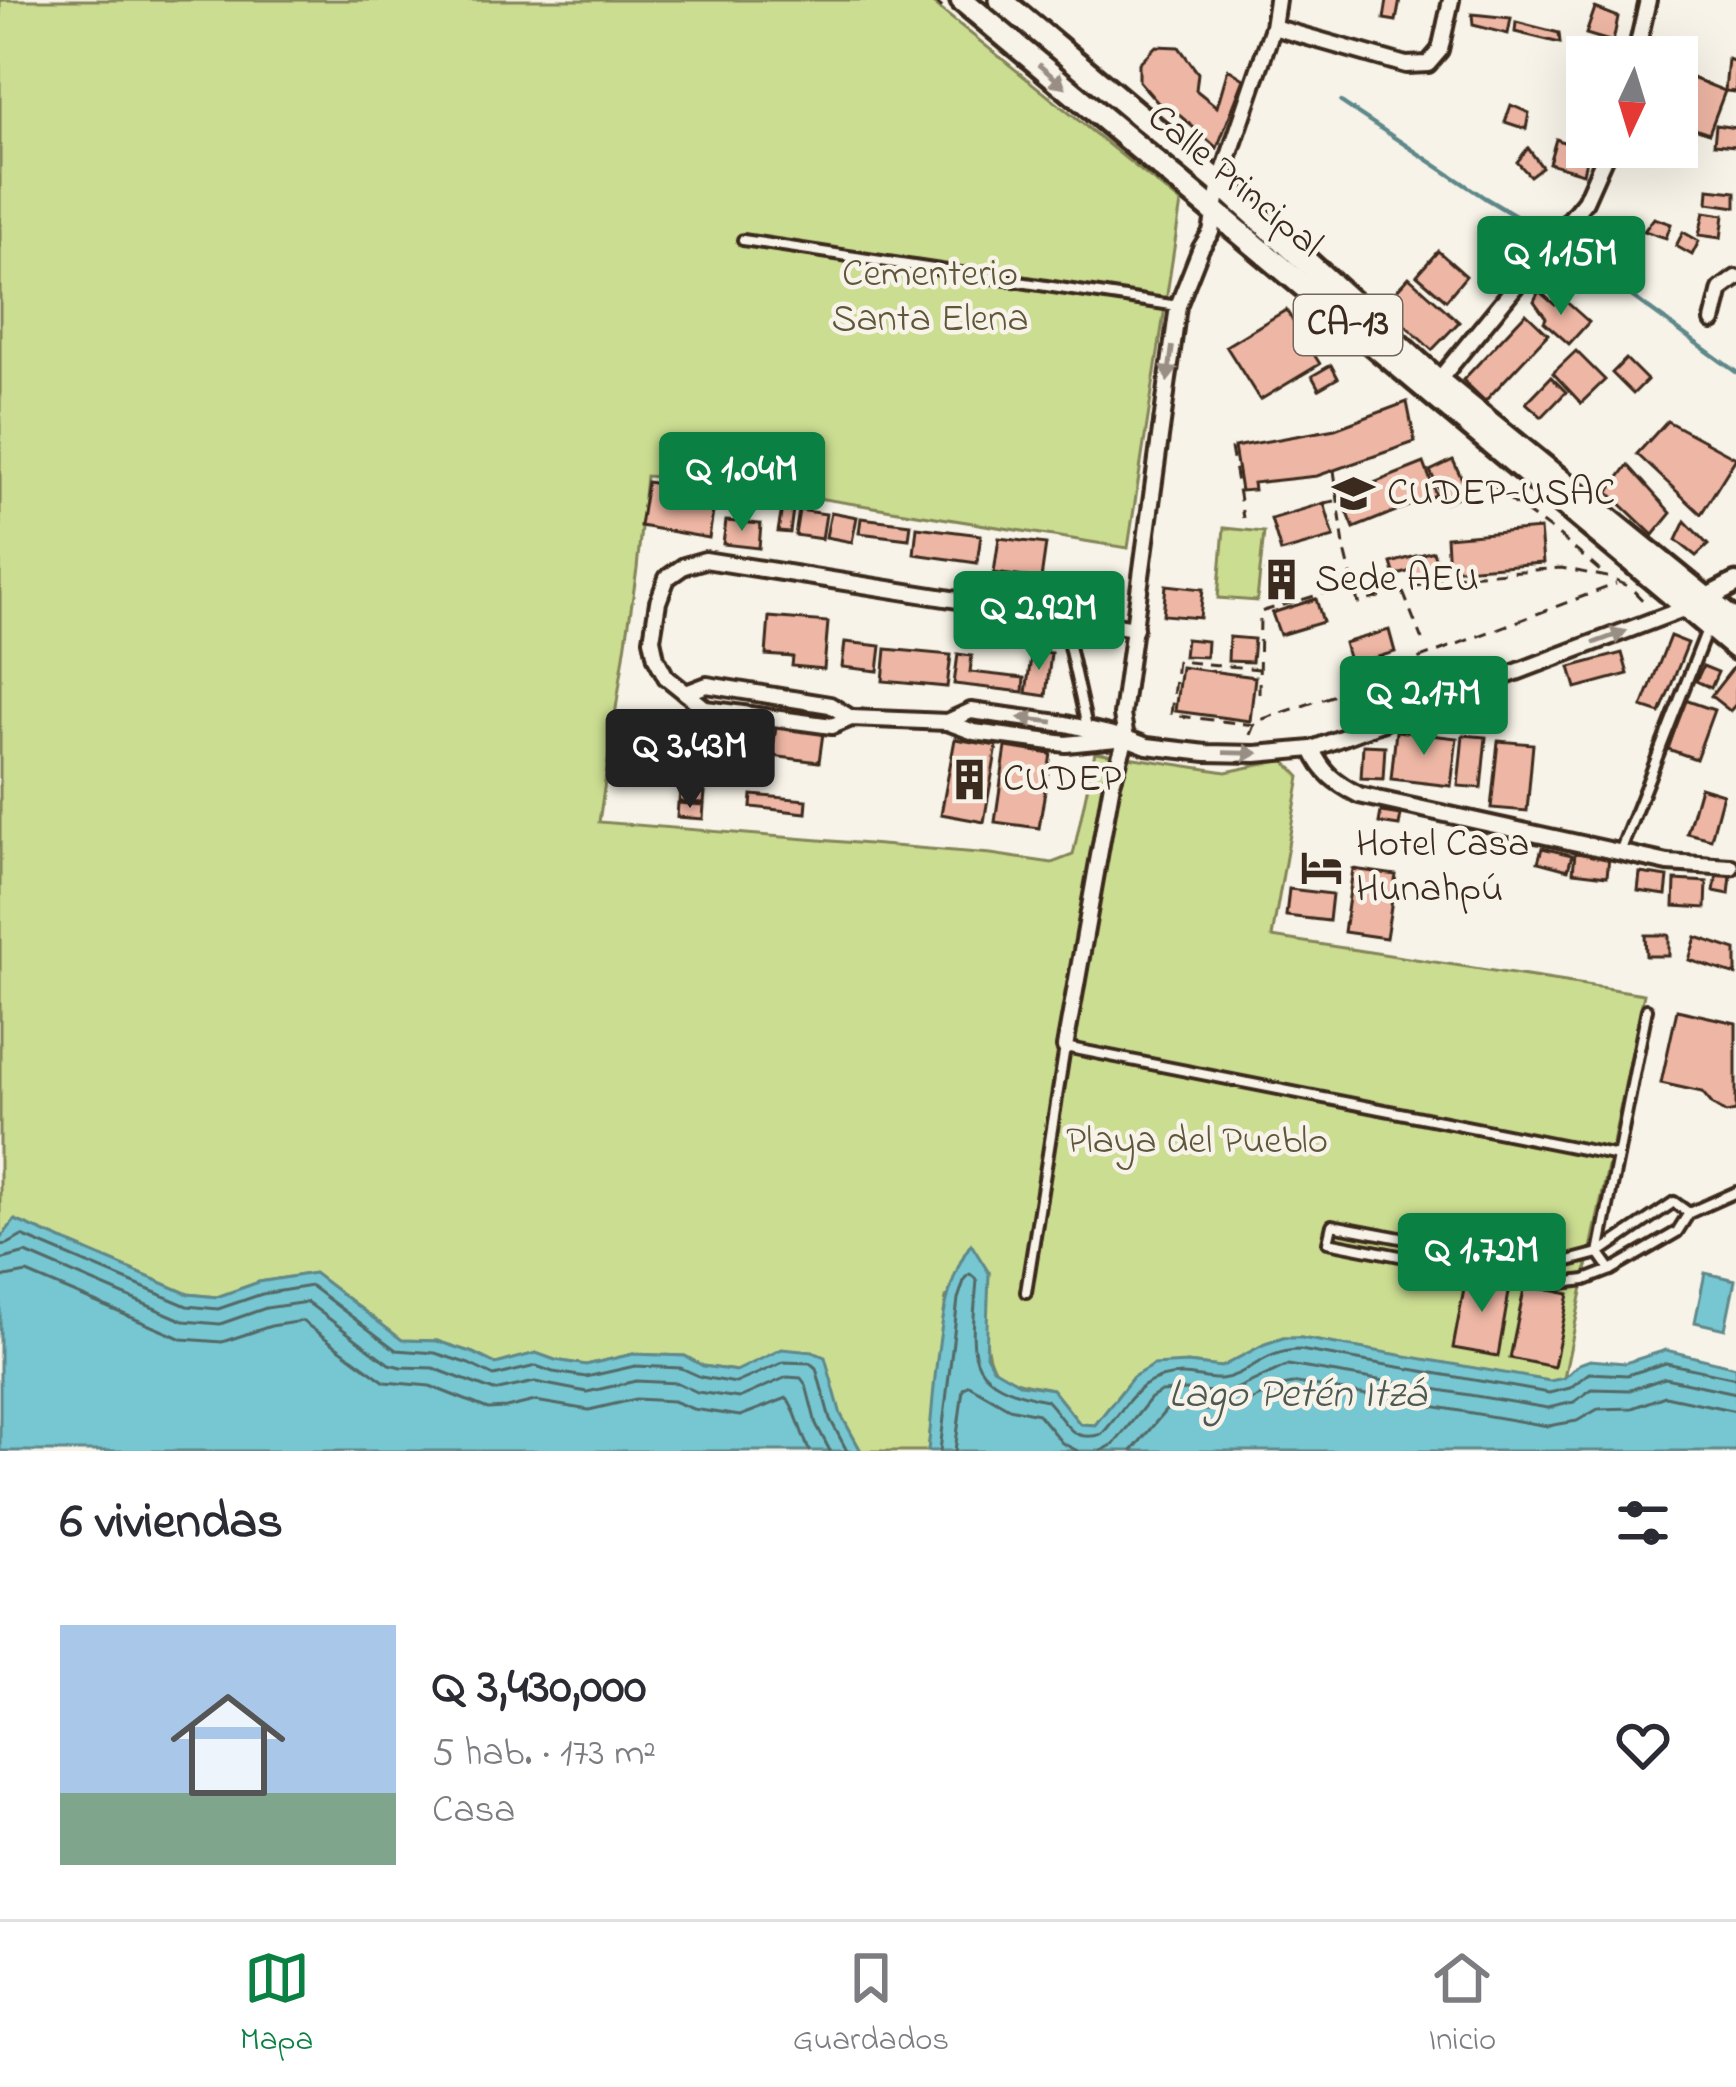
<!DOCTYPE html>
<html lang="es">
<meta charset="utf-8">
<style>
:root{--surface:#fff;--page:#f7f7f7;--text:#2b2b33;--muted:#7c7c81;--line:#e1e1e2;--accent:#0b8043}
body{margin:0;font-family:"Indie Flower",sans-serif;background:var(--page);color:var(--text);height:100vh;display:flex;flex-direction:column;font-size:45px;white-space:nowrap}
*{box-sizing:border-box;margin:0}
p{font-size:39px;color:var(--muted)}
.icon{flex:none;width:66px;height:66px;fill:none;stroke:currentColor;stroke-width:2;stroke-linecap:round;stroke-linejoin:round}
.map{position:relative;height:1451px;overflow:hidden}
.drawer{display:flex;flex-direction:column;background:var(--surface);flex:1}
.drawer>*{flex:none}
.needle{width:78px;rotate:184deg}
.controls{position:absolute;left:1566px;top:36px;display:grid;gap:24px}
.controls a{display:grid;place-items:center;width:132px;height:132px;border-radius:0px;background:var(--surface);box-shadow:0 12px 48px #0002;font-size:60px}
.price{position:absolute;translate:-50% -102px;padding:0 27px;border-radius:12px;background:var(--accent);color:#fff;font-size:39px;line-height:78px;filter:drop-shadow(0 3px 6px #0008)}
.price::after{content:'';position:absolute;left:50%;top:72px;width:36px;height:27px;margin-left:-18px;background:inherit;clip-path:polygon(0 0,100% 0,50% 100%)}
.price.active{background:#222;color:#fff}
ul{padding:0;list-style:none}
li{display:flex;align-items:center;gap:36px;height:300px;padding:0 60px}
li+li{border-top:3px solid var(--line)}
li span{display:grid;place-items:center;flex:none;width:336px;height:240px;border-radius:0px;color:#555}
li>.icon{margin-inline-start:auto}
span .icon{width:144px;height:144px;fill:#fffc;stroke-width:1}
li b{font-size:51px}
h2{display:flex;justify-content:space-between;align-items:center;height:144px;padding:0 60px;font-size:51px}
.menu{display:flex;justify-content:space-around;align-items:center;height:168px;border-top:3px solid var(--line);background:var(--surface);font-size:33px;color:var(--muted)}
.menu a{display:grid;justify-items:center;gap:6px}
.menu .active{color:var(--accent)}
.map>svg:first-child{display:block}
.green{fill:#cbdd91;stroke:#838458;stroke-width:3}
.water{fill:#77c7d2;stroke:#5f888a;stroke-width:3}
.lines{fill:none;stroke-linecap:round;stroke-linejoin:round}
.shore{stroke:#536966;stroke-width:3}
.stream{stroke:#5f888a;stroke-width:4.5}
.building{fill:#eeb6a4;stroke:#3b2a1e;stroke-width:3}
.lane-casing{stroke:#3b2a1e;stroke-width:16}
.street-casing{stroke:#3b2a1e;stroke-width:22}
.secondary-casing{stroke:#3b2a1e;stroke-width:27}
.primary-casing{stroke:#3b2a1e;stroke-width:30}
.path{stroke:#3b2a1e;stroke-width:3;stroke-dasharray:12 9;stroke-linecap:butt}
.lane{stroke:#f7f3e8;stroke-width:8}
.street{stroke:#f7f3e8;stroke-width:14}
.secondary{stroke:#f7f3e8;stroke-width:18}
.primary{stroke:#f7f3e8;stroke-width:21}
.oneway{fill:#998e83}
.labels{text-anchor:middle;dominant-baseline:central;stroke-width:9;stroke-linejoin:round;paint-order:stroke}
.shield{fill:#f7f3e8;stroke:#73665b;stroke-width:3}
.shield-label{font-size:36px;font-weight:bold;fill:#3b2a1e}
.street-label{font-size:39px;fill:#3b2a1e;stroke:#f7f3e8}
.park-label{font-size:39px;fill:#5f573b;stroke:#f7f3e8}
.poi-label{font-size:39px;fill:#3b2a1e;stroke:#f7f3e8;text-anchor:start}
.water-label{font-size:42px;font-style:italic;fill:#4d5954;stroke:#f7f3e8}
</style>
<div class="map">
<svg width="1736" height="1451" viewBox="0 0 1736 1451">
<rect width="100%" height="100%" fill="#f7f3e8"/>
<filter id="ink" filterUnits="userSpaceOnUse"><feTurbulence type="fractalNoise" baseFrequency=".00833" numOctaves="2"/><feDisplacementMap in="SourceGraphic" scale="24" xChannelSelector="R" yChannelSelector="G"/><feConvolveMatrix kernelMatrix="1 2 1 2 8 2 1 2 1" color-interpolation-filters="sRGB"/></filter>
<g filter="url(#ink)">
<g class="green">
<path d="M0,0h929l252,203 -53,345 -416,-67 -66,-5 -9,93 -38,253 392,32 61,9 21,-8 22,-103 131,20 58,-12 16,17 -28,160 372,57 -80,384 -14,4 -249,-44h-18l-19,7 -43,22 -34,-4 -54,14 -38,48 -15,-1 -28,-35c-19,-4 -41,-6 -56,-19 -17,-15 -8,-75 -7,-97l-43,24 -18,154h-67l-20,-36 -104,-44 -34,-5 -18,-10 -52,-2 -47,11 -31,-5 -19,-7 -40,11 -23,-11 -36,-12 -35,-1 -88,-67 -55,9 -42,15 -29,-3 -173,-74 -15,19z"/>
<polygon points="1224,528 1264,532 1257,601 1218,598"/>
</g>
<g class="water">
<polygon points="15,1220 188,1294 217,1297 259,1282 314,1273 402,1340 437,1341 473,1353 496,1364 536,1353 555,1360 586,1365 633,1354 685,1356 703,1366 736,1371 782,1349 813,1352 825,1357 841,1415 861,1451 0,1451 0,1239"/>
<path d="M971,1244l18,29 -3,82 7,13 28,16 31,5 28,35 15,1 38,-48 20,-12 34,-2 34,4 44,-23 18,-6h18l249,43 14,-3 15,-14 11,-4 35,3 41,-13 70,17v84h-808c7,-60 8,-159 43,-207z"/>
<polygon points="1705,1273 1735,1280 1725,1329 1695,1322"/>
</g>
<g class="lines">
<g class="shore">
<polyline points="0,1245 8,1244 22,1236 187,1306 218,1309 262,1294 311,1286 396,1350 435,1353 469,1364 494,1376 536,1366 553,1372 586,1377 635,1366 681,1368 701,1377 736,1383 784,1362 810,1363 816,1368 830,1419 847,1451"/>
<polyline points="0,1260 26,1253 184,1321 220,1324 266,1308 307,1302 389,1364 401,1367 433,1368 494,1391 535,1382 587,1392 636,1381 678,1383 697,1392 739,1398 787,1377 801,1378 806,1385 816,1424 830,1451"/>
<path d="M0,1278l27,-5 155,66 40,3 49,-16 31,-5 83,61 45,4 58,23 18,-1 29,-7 54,9 47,-11 37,2 20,8 47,7 47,-18c9,11 14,37 23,53"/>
<path d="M940,1451l18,-152 7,-21 5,-4 7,6c-6,77 -16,102 69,120 20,20 23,44 56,34 28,-31 34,-58 80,-59 13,0 26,5 39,4 26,-3 43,-29 79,-29l249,43 21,-5 19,-15 38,2 39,-12 70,15"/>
<polyline points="955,1451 963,1389 969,1385 1009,1408 1038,1414 1062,1443 1078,1451"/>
<polyline points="1101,1451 1114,1444 1151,1398 1161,1392 1187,1390 1227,1393 1288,1365 1548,1408 1574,1402 1592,1389 1630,1390 1665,1378 1736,1393"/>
<polyline points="1132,1451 1166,1410 1231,1410 1282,1386 1297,1383 1548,1426 1577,1421 1598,1409 1632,1408 1665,1396 1736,1411"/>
</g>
<g class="stream">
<polyline points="1341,102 1485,198 1544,233"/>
<polyline points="1578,257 1736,372"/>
</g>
</g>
<g class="building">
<polygon points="1387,0 1400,0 1396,21 1384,19"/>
<polygon points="1595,8 1618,17 1613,42 1586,34"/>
<polygon points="1472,14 1511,18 1508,34 1473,25"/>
<polygon points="1516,22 1559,33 1560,43 1515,32"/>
<polygon points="1664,42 1689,55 1686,72 1677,69 1677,57 1662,57"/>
<polygon points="1156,46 1179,47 1198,73 1196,90 1217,107 1228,69 1244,79 1217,148 1170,107 1158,103 1139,81 1139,63"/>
<polygon points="1728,59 1736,62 1736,92 1725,91"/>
<polygon points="1677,72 1725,91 1709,133 1677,122"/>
<polygon points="1511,105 1529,113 1526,129 1505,122"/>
<polygon points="1716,125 1736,128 1736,146 1714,144"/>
<polygon points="1556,139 1588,152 1583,173 1549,163"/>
<polygon points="1528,148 1542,167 1530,176 1517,162"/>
<polygon points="1709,189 1736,192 1736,207 1708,203"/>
<polygon points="1704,212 1724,215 1721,238 1699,235"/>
<polygon points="1654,218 1671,224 1666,238 1644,231"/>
<polygon points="1683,232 1699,241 1692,255 1676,246"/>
<polygon points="1438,251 1466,276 1446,300 1417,275"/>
<polygon points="1409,277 1459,322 1432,350 1383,305"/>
<polygon points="1539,291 1555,305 1562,298 1589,322 1569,344 1544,322 1546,318 1534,301"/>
<polygon points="1286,310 1320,364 1260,400 1226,346"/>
<polygon points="1526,313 1548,334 1485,401 1463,380"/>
<polygon points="1576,351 1605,380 1581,403 1553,373"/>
<polygon points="1626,359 1647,380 1633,394 1612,373"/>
<polygon points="1331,365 1338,378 1319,389 1312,376"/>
<polygon points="1551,377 1566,392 1542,417 1526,403"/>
<polygon points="1407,402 1415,442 1317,476 1253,483 1254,490 1241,491 1234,447 1335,429"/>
<polygon points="1667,421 1736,458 1701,514 1637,454"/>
<polygon points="1453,460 1468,492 1445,503 1430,471"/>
<polygon points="1424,463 1436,495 1354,528 1341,496"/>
<polygon points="1628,465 1671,513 1653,535 1608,492"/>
<polygon points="647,482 716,493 709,538 640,526"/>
<polygon points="1324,503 1334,537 1281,552 1271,519"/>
<polygon points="782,508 793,509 790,533 778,532"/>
<polygon points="799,510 826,514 822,539 795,535"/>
<polygon points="831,512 857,517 852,542 826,537"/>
<polygon points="861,518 911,524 909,539 859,533"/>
<polygon points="726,521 761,524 759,548 723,544"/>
<polygon points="1685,521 1708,545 1696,556 1676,540"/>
<polygon points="917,527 981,535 977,563 914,554"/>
<polygon points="1540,529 1543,563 1448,570 1446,537"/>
<polygon points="999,538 1046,544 1041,579 994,573"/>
<polygon points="1433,551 1440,574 1414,582 1411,571 1395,576 1391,563"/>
<polygon points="1290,566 1296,589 1272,595 1266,572"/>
<polygon points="1166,585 1203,589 1200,618 1163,615"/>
<polygon points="1316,599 1323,622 1280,635 1272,613"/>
<polygon points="769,617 828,622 824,669 792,666 793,657 766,655"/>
<polygon points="1389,630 1395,652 1350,665 1344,643"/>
<polygon points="1670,636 1688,643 1660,713 1642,707"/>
<polygon points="1229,637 1254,639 1252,662 1228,661"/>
<polygon points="1186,639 1207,641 1206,657 1184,656"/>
<polygon points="845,642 881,646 878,671 842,667"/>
<polygon points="886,649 951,655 947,687 883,681"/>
<polygon points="1032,650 1051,653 1046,696 1026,693"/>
<polygon points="1622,653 1628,674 1576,688 1570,667"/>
<polygon points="958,654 972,656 970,672 1024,678 1023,692 954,684"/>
<polygon points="1736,664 1736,704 1730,711 1711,696"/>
<polygon points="1703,666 1718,672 1711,688 1696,681"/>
<polygon points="1181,667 1255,677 1250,721 1175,711"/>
<polygon points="1685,700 1714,710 1696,759 1668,749"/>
<polygon points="691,714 722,716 719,747 702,745 702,738 689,737"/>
<polygon points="735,722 763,724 761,747 733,745"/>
<polygon points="776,727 823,733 819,762 772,756"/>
<polygon points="1396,731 1457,738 1451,786 1391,779"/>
<polygon points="1463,735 1486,737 1481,788 1458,786"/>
<polygon points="955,739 997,746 984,822 941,814"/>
<polygon points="1498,741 1533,744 1527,811 1491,808"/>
<polygon points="1363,745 1385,746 1383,779 1361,778"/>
<polygon points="1006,747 1051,754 1039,828 995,822"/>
<polygon points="1700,787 1723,794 1711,839 1687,833"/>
<polygon points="680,792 705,793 704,803 679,802"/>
<polygon points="752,795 807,800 806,813 751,807"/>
<polygon points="678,803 704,805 703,819 677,817"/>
<polygon points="1381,812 1401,815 1399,826 1379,823"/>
<polygon points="1542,848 1572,855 1568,870 1538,862"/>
<polygon points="1575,853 1609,857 1607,876 1573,872"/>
<polygon points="1353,869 1396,875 1386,938 1344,932"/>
<polygon points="1640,873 1668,877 1666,895 1638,891"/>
<polygon points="1717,874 1731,876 1729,894 1714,891"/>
<polygon points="1675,880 1707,882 1706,908 1674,906"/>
<polygon points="1289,889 1332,894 1329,921 1286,916"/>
<polygon points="1645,935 1669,935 1669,956 1646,956"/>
<polygon points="1696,937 1736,950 1736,975 1689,960"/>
<polygon points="1677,1010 1736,1023 1736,1111 1726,1113 1713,1105 1702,1092 1661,1083"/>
<polygon points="1467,1273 1511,1281 1498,1356 1453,1348"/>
<polygon points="1525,1285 1569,1294 1554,1367 1510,1358"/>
</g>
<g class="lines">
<defs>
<g id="lane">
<polyline points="743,240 1178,306"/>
<polyline points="1063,619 1087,727"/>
<polyline points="1620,852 1708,627"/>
<polyline points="1689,1213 1674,1202 1599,1253 1561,1263 1464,1250 1332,1225 1328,1242 1507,1277 1554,1284 1585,1280 1611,1270 1677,1232 1689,1213 1736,1192"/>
<polyline points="1611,1270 1599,1253 1647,1009"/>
<polyline points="1026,1292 1065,1047 1618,1156"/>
</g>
<g id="street">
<polyline points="1273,27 1406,65 1428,64 1440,50 1451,0"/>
<polyline points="1635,57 1648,0"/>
<polyline points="1713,321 1721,289 1736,278"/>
<polyline points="1438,381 1585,201 1609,147"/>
<polyline points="686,693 707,685 830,705 851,718"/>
<polyline points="947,722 971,711 1066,724 1126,738 1147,746 1206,753 1256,754 1312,749 1686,608"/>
<polyline points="1126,738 1066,744 974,732 947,722 851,718 832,726 706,709 666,677 656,658 652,639 658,602 667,578 684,566 705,560 1135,628"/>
<path d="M1312,749c10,24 24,34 47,46l309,68 63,4"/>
<polyline points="1065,1047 1112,783 1126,738 1122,715 1178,306 1201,248 1211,232 1220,183 1273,27 1277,0"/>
</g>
<polyline id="secondary" points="1696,604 1736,583"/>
<g id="primary">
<polyline points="962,0 1736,648"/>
<polyline points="1001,0 1220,183 1438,381 1736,623"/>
</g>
</defs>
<use href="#lane" class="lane-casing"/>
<use href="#street" class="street-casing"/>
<use href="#secondary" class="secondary-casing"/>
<use href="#primary" class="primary-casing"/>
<g class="path">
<polyline points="933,0 945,10"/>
<polyline points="1231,448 1243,518"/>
<polyline points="1334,470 1344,546 1358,603 1453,576 1561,568 1607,577 1630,587 1646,604"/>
<polyline points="1472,485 1484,481 1558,535 1606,576"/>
<polyline points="1324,503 1335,501"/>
<polyline points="1403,592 1422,640"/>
<polyline points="1259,694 1260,612 1352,585"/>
<polyline points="1254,725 1171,715 1177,661 1259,669"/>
<polyline points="1250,735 1254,725 1260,720 1374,682 1415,660 1616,584"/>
</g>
<use href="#lane" class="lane"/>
<use href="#street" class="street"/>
<use href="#secondary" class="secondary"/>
<use href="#primary" class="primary"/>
</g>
<defs><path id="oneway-solid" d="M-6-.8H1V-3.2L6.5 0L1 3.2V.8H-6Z" transform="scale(3)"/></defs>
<g class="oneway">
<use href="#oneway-solid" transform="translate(1052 76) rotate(40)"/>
<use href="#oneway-solid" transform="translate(1170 364) rotate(98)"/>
<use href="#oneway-solid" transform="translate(1610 637) rotate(-20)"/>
<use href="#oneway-solid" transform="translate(1036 720) rotate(-173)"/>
<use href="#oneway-solid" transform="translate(1241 753) rotate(1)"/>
</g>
</g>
<defs>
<symbol id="university-bare" viewBox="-9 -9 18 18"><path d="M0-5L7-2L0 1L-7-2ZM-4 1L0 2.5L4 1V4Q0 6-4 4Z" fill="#3b2a1e" stroke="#f7f3e8" stroke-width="2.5" paint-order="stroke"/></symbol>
<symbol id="building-bare" viewBox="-9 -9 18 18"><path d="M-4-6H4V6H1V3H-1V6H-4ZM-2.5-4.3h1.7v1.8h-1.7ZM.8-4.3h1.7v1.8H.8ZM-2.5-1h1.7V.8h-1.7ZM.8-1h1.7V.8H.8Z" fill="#3b2a1e" stroke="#f7f3e8" stroke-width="2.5" paint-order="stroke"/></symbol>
<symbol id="hotel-bare" viewBox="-9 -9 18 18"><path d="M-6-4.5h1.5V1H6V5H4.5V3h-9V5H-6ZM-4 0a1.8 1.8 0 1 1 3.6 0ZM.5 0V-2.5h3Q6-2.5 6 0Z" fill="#3b2a1e" stroke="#f7f3e8" stroke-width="2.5" paint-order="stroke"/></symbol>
</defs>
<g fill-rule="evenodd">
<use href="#university-bare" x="1324" y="464" width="59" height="59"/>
<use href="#building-bare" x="1252" y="550" width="59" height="59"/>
<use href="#building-bare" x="940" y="750" width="59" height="59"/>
<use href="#hotel-bare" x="1292" y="838" width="59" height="59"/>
</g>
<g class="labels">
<rect class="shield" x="1294" y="295" width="108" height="60" rx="9"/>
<g class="shield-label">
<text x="1348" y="325">CA-13</text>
</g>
<g class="street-label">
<text transform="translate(1234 182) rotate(40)">Calle Principal</text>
</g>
<g class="park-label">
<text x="930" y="275">Cementerio<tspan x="930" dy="45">Santa Elena</tspan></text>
<text x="1197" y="1142">Playa del Pueblo</text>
</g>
<g class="poi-label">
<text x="1387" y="494">CUDEP-USAC</text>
<text x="1315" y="580">Sede AEU</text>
<text x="1003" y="780">CUDEP</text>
<text x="1356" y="845">Hotel Casa<tspan x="1356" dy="45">Hunahpú</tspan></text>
</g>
<g class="water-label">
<text x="1297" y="1395">Lago Petén Itzá</text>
</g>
</g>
</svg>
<div class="controls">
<a><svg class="needle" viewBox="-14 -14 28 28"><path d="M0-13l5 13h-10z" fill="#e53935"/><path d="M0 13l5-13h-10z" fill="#7c7c81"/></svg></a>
</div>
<b class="price" style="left:1561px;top:318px">Q 1.15M</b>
<b class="price" style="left:742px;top:534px">Q 1.04M</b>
<b class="price" style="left:1039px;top:673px">Q 2.92M</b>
<b class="price" style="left:1424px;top:758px">Q 2.17M</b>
<b class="price active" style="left:690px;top:811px">Q 3.43M</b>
<b class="price" style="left:1482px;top:1315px">Q 1.72M</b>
</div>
<section class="drawer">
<h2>6 viviendas<svg class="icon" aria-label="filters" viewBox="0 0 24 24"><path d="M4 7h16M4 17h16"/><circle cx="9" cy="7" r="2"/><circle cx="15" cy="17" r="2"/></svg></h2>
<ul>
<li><span style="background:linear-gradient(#a9c7e8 70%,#7fa58c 0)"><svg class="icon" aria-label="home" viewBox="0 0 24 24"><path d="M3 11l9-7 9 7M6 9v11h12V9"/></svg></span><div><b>Q 3,430,000</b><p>5 hab. · 173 m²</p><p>Casa</p></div><svg class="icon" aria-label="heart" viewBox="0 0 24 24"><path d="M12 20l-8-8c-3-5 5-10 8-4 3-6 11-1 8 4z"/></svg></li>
</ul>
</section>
<nav class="menu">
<a class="active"><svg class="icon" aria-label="map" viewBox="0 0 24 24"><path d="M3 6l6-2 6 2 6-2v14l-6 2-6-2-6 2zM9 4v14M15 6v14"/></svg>Mapa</a>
<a><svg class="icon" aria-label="saved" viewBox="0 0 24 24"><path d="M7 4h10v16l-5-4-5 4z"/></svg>Guardados</a>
<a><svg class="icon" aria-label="home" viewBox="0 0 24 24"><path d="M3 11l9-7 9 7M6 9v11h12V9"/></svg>Inicio</a>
</nav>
